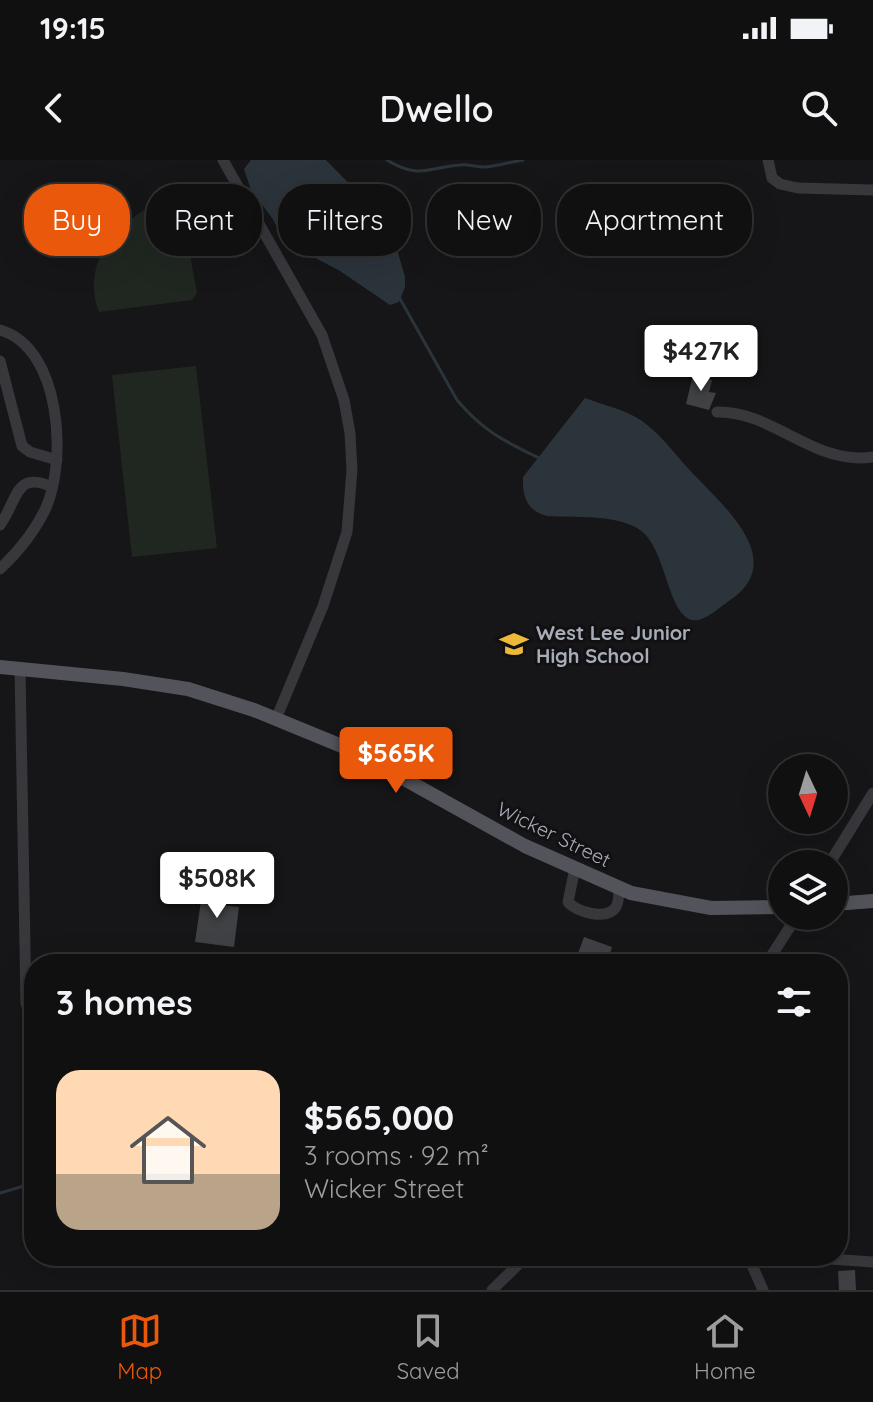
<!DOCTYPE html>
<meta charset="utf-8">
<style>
:root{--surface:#101011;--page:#19191a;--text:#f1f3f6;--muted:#9c9d9f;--line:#303031;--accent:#ea580c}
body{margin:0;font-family:Quicksand,sans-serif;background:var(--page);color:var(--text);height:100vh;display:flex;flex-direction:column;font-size:30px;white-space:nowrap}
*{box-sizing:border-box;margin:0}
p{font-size:26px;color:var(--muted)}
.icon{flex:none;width:44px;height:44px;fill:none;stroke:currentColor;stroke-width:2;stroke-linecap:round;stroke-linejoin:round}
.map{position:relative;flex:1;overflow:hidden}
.sheet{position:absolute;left:24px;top:794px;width:824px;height:312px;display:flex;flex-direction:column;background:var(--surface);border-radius:32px;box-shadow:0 8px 32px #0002,0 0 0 2px var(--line)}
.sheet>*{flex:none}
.banner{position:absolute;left:24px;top:24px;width:826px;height:72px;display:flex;gap:16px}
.needle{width:52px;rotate:176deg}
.fabs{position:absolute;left:768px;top:594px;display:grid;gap:16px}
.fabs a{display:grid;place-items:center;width:80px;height:80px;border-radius:50%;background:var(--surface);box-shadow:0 8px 32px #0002,0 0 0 2px var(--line);font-size:40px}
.price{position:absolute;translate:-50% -68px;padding:0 18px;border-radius:8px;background:#fff;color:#222;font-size:26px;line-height:52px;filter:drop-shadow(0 2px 4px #0008)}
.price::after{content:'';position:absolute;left:50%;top:48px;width:24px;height:18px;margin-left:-12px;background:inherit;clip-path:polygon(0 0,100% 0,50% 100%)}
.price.active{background:var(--accent);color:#fff}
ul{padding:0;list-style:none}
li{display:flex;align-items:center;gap:24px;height:200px;padding:0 32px}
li+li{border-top:2px solid var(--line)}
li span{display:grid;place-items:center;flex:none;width:224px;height:160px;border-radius:24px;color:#555}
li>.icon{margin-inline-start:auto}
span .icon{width:96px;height:96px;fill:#fffc;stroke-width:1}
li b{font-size:34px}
h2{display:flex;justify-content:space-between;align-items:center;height:96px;padding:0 32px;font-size:34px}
.tag{padding:0 28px;border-radius:32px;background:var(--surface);box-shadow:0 8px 32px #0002,0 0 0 2px var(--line);font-size:28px;line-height:72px}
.tag.active{background:var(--accent);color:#fff}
.status{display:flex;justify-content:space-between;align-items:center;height:56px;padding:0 40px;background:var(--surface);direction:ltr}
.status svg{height:22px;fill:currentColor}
header{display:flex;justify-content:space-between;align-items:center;height:104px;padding:0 32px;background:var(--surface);font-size:36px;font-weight:600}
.tabs{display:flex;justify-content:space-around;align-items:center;height:112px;border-top:2px solid var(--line);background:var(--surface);font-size:22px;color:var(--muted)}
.tabs a{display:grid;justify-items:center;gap:4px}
.tabs .active{color:var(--accent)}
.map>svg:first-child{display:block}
.green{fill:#202721}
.water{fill:#2c343b}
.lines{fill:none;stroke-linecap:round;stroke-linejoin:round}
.stream{stroke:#2c343b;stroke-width:3}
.building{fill:#404144}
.minor{stroke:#37373c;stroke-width:11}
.major{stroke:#53545b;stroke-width:14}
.labels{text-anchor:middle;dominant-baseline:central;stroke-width:6;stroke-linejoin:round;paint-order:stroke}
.poi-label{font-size:20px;font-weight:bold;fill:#a8acb7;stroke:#111012;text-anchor:start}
.street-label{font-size:20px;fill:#a8acb7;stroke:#111012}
</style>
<div class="status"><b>19:15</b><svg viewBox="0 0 49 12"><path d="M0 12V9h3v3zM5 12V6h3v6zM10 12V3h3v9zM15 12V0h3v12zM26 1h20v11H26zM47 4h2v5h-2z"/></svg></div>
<header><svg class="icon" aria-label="back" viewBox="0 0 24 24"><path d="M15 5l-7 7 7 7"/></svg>Dwello<svg class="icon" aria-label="search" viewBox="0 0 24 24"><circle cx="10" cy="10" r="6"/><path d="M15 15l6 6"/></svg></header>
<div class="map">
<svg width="873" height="1130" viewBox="0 0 873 1130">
<rect width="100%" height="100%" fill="#161517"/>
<g class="green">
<path d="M179,34l18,99 -5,7 -93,12c-22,-57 30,-102 80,-118z"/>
<polygon points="196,206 217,388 132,397 112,215"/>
</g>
<g class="water">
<polygon points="251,0 326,0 390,65 405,117 405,127 399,142 390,145 340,111 285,82 272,58 251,30 244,9"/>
<path d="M585,238c18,7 42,12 57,23 17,12 29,28 43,44 31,35 108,94 44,136 -9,6 -26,22 -37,19 -26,-7 -25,-75 -55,-92 -25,-14 -62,-10 -90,-12 -20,-5 -25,-20 -24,-39z"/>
</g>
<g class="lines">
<g class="stream">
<path d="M387,0c32,20 42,7 73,5 8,-1 17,2 25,2 12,-1 25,-5 38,-7"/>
<path d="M399,137l58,103c26,31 47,41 82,58"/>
<polyline points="0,1033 34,1023"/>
</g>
</g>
<g class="building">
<polygon points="693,215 712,220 709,232 716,233 709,250 686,244"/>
<polygon points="213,719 224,721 220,745 239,747 234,787 195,782 201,741 210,742"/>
<polygon points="584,777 612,787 607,804 592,804 576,799"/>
<polygon points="855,1110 856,1130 839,1130 838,1111"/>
</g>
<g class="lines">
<g class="minor">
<polyline points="223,0 322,175 344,240 350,273 352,310 347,372 323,446 276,559"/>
<polyline points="768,0 772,18 780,24 798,28 873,30"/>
<path d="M0,170c61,17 68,131 45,180 -11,22 -28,43 -45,59"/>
<polyline points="0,201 22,286 30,292 57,300"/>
<path d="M717,252c57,-1 97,54 156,45"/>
<path d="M0,365c18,-25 15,-55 52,-38"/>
<polyline points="20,509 26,843 34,868"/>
<polyline points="829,704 873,633"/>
<path d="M575,708l-7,34c8,10 39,19 48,5 3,-5 3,-14 3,-20"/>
<polyline points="766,804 797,756"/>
<polyline points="748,1096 763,1130"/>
<polyline points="788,1096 873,1102"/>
<polyline points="492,1130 527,1096"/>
</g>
<g class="major">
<polyline points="0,507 123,519 188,529 254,550 354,591 525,686 631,733 711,748 782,747"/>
<polyline points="834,744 873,741"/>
</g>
</g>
<defs>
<symbol id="school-bare" viewBox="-9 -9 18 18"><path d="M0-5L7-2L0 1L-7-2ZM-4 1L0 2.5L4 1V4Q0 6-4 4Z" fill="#ecb939" stroke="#111012" stroke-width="2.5" paint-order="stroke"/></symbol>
</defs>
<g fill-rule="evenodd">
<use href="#school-bare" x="494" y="464" width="40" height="40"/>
</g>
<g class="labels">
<g class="poi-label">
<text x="536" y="472">West Lee Junior<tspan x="536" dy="23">High School</tspan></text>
</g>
<g class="street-label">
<text transform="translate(554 674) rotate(26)">Wicker Street</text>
</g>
</g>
</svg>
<div class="fabs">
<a><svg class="needle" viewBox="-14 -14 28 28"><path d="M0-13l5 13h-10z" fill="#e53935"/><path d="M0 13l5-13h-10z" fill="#9c9d9f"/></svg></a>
<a><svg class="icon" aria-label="layers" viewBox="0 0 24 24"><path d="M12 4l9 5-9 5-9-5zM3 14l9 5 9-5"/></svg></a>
</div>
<b class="price" style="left:701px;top:233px">$427K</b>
<b class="price active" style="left:396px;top:635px">$565K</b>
<b class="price" style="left:217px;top:760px">$508K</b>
<div class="banner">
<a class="tag active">Buy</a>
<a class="tag">Rent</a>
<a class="tag">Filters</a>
<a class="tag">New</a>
<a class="tag">Apartment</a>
</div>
<section class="sheet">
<h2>3 homes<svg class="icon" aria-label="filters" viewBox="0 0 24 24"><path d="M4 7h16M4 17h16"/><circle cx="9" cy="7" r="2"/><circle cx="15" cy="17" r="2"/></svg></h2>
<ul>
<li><span style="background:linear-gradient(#ffd9b3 65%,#b9a48a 0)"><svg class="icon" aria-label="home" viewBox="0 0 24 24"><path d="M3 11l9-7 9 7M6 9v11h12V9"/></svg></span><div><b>$565,000</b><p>3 rooms · 92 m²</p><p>Wicker Street</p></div></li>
</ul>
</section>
</div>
<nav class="tabs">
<a class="active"><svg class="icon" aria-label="map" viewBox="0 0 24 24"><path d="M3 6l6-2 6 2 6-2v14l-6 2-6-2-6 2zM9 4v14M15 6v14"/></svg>Map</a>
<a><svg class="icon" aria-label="saved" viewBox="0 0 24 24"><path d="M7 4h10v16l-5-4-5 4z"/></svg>Saved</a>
<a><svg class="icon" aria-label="home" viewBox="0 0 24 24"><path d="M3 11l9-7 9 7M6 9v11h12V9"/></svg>Home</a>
</nav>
